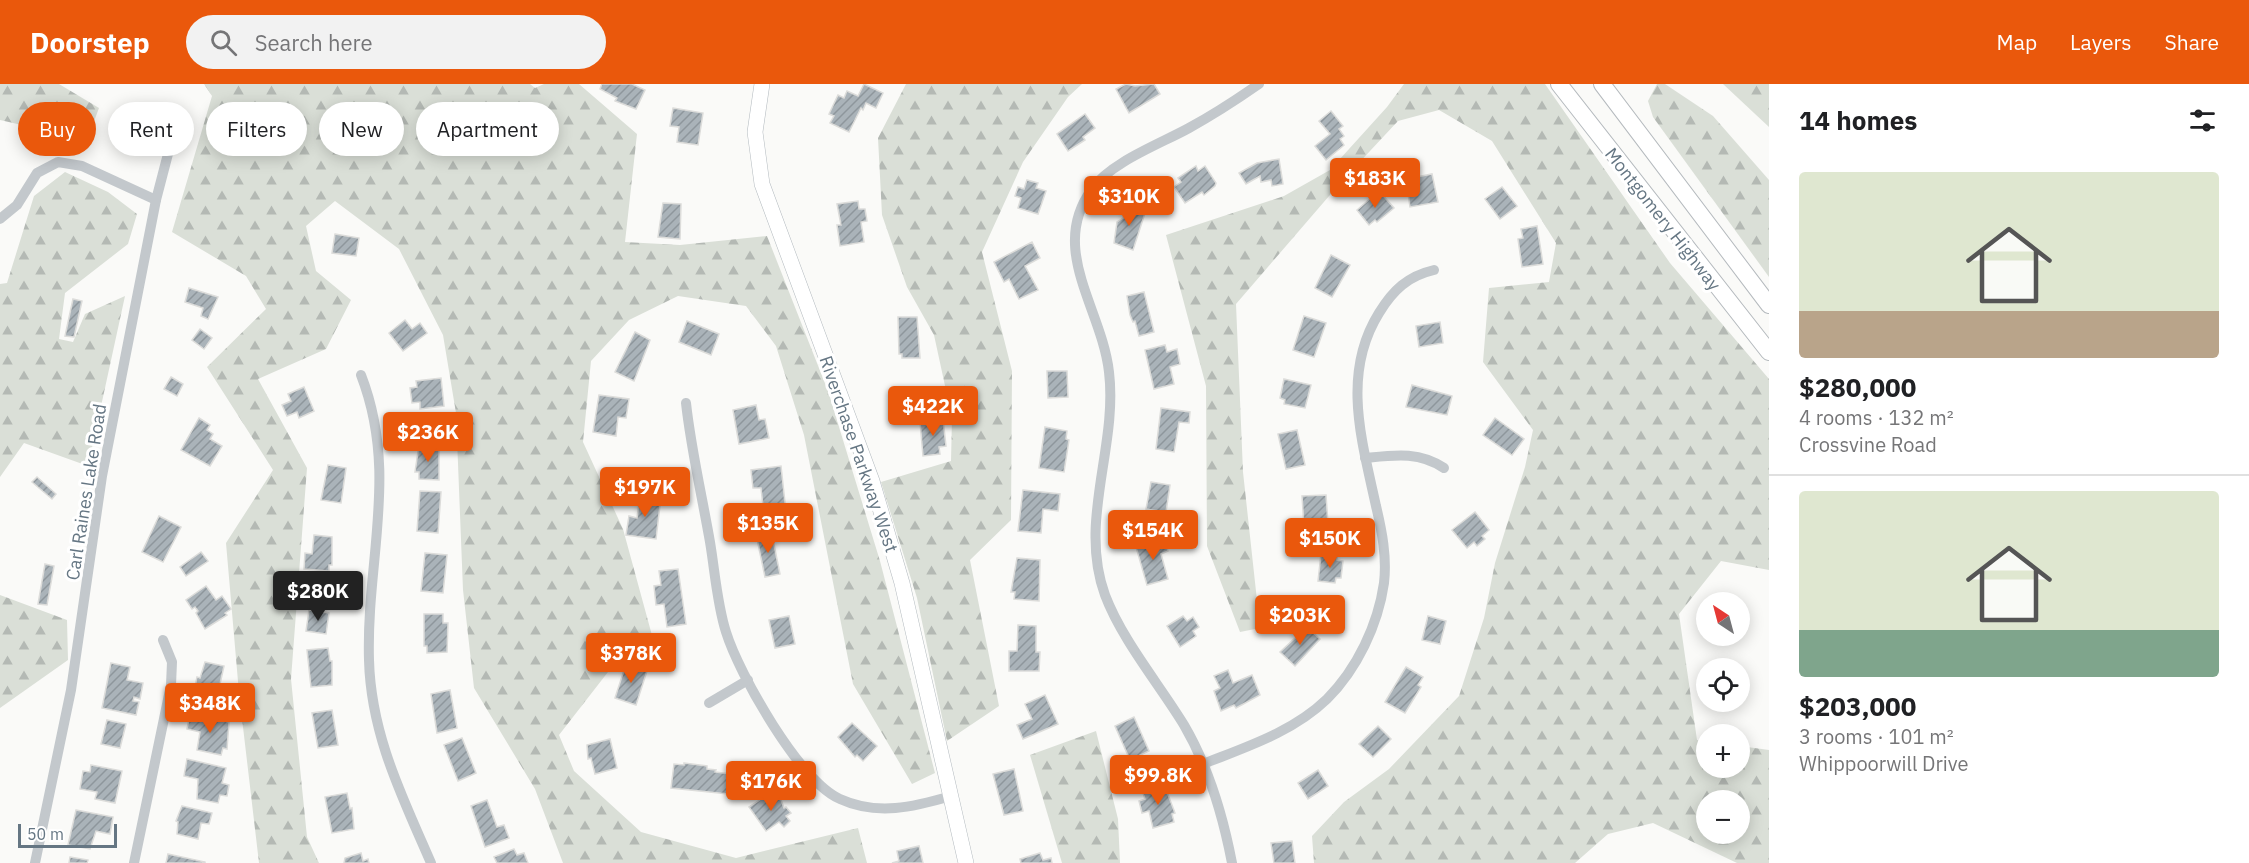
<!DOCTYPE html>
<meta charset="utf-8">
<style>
:root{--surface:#fff;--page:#f2f2f2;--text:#202124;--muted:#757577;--line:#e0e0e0;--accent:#ea580c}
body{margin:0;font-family:"IBM Plex Sans",sans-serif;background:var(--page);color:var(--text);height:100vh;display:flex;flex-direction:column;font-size:22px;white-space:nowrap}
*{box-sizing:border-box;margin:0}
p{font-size:20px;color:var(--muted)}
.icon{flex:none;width:33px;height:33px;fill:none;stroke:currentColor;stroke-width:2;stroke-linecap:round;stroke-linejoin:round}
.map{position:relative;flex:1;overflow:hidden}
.details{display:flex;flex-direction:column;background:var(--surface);width:480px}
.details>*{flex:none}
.top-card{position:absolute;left:18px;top:18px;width:570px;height:54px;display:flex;gap:12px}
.needle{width:39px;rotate:324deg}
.controls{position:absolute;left:1696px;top:508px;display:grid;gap:12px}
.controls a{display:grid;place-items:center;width:54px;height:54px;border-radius:50%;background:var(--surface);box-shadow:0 3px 15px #0003;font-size:30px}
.scale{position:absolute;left:18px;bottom:15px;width:99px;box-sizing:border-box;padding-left:6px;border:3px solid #657683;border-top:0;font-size:16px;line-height:21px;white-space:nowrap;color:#657683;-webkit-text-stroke:4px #fff;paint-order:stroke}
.price{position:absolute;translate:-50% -51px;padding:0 14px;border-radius:6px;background:var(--accent);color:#fff;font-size:20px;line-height:39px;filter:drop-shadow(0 2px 3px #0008)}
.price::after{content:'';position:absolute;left:50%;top:36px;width:18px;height:14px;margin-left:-9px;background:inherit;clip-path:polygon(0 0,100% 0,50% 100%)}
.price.current{background:#222;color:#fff}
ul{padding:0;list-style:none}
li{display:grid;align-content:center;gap:12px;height:318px;padding:0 30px}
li+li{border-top:2px solid var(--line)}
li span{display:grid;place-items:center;height:186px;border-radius:6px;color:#555}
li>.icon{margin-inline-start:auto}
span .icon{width:108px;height:108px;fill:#fffc;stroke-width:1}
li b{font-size:26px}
h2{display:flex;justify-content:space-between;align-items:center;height:72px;padding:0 30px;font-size:26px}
.chip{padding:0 21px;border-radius:27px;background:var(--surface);box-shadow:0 3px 15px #0003;font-size:21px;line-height:54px}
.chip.current{background:var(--accent);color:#fff}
header{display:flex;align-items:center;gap:36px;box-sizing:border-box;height:84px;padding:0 30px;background:var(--accent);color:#fff}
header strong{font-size:28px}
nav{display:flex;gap:33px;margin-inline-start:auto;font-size:21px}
.search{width:420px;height:54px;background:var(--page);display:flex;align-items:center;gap:15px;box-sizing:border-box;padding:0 21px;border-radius:33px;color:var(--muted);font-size:22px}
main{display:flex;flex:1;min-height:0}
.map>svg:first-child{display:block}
.forest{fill:url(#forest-firs);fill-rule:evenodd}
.building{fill:url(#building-hatch);stroke:#dcdcda;stroke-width:1.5}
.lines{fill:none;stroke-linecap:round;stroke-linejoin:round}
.secondary-casing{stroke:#b3babf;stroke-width:16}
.primary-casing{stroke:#b5babe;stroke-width:18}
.street{stroke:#c3c8cc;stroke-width:10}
.secondary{stroke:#fff;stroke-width:15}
.primary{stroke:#fff;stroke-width:16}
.labels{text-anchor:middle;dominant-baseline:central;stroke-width:6;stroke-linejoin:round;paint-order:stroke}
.street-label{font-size:18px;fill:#657683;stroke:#fff}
</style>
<header>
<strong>Doorstep</strong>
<div class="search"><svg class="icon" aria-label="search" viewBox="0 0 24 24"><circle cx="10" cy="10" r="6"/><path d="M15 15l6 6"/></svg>Search here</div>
<nav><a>Map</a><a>Layers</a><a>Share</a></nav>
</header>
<main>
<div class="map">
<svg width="1769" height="779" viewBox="0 0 1769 779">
<defs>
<pattern id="forest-firs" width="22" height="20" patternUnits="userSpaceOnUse" patternTransform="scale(1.5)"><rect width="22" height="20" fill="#dadfd7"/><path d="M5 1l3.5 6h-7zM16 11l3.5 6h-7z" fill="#b4b9b4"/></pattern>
<pattern id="building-hatch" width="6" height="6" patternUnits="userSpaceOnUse" patternTransform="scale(1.5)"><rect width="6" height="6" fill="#aab3b9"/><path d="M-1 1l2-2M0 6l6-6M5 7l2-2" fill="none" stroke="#8e969c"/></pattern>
</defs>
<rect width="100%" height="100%" fill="#fafaf8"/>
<g class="forest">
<polygon points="0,0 59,0 99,24 87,56 0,36"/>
<polygon points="204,0 530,0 535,4 544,0 579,0 637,50 625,158 680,161 767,152 828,307 880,477 935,689 912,700 853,600 804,351 776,262 746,222 678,212 629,236 591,277 583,358 623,445 653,555 608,588 559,651 574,687 641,748 736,774 858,744 867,779 563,779 535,705 474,604 463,506 456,329 443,251 399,165 335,117 306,142 316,187 351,216 326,265 258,295 307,384 291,595 307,753 319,779 259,779 239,609 226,459 273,386 207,283 266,225 246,192 172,148 212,12"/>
<polygon points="906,0 1082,0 1068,13 1023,78 982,168 1012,287 1011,436 970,476 999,622 947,657 917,514 881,398 951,377 952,334 934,251 907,203 882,131 878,54"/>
<path d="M1404,0h141l125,179 99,116v191l-48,-9 -42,53 18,126 10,1v27h33v-22l29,4v113h-32l-84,-40 -45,11 -33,29h-261l-2,-27 32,-34 45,-33 70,-73 25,-78 11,-55 30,-96 8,-37 -50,-68 6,-74 60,-6 7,-39 -64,-102 -53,-31 -41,11 -56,60 -106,123 7,168 17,156 -20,4 -33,-86 -1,-160 -40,-151 118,-39 46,-26 57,-63zM1707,717h33v33h-33z"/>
<polygon points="1657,0 1665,0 1713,32 1769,96 1769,193 1653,33 1648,17"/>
<polygon points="1723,0 1769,0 1769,43"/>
<polygon points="65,88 108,108 137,130 128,160 65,209 59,255 73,258 85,230 125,212 88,382 24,359 0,393 0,200 7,199 34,112"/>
<polygon points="0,511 67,536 68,576 0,624"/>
<polygon points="1096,647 1118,735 1120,779 1062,779 1030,671"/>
</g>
<g class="building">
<polygon points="602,0 632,0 645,6 636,25 615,17 617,14 600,5"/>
<polygon points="864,0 883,9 876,24 866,19 863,26 861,24 849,48 830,39 834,32 829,30 838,11 844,14 847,7 858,12"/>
<polygon points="1126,0 1135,2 1154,0 1160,10 1129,29 1116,5"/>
<polygon points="673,24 703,29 698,61 677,58 679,43 670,42"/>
<polygon points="1331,27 1343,42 1339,45 1344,52 1340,55 1344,61 1326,76 1315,62 1330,50 1319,37"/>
<polygon points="1085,30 1095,44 1083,53 1085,56 1068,67 1057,50"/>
<polygon points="1279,75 1283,100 1272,102 1271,96 1261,98 1260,92 1246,100 1239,89 1257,79"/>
<polygon points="1196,82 1198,87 1205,82 1216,99 1215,102 1204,111 1202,108 1185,119 1174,103 1181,98 1178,94"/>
<polygon points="1432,90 1438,118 1410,123 1406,95"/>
<polygon points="1027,96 1038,99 1036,104 1046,107 1038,130 1018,124 1021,114 1015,112 1018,103 1024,105"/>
<polygon points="1502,103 1517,122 1500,135 1485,115"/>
<polygon points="1379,107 1394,124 1377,138 1375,136 1369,141 1357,126"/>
<polygon points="858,117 859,125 865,125 867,137 861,138 864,158 840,162 837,141 841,141 837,120"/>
<polygon points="663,119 681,120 680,155 658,153"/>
<polygon points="1128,120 1146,126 1133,166 1114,159 1117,138 1123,134"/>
<polygon points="1537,142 1543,180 1522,183 1518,155 1523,154 1521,145"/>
<polygon points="335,150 359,154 356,172 332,169"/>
<polygon points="1032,158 1040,174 1025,182 1038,206 1019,215 1009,195 1004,198 994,178"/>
<polygon points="1331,171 1350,181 1332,213 1315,204"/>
<polygon points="189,204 218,213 208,235 201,232 203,224 185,218"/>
<polygon points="1144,208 1154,248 1139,252 1135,237 1133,238 1130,231 1127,212"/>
<polygon points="73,215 82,217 74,253 65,252"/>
<polygon points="1304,232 1326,239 1314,273 1293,266"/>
<polygon points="898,233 917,233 920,274 902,274 902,270 899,270"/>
<polygon points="405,236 412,245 420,239 427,249 403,267 389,249"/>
<polygon points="687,237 719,250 711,271 679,258"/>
<polygon points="1440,238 1443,259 1419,263 1416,242"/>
<polygon points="200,245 212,254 204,265 192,256"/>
<polygon points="635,248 650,256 634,297 615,288"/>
<polygon points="1165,261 1167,268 1177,265 1180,280 1170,283 1174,300 1154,305 1145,266"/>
<polygon points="1047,287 1067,287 1068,313 1048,314"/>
<polygon points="171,293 183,300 177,312 164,305"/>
<polygon points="441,294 444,322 420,325 420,318 412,319 410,304 417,303 416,297"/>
<polygon points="1284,295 1311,301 1305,324 1284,320 1285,316 1280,314"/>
<polygon points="1412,301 1452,312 1447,331 1406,323"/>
<polygon points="304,303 314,327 299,334 297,328 287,332 282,321 291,317 288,310"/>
<polygon points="599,311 629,315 626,334 618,333 616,352 593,348"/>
<polygon points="756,321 759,336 765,335 769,354 739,360 733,326"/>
<polygon points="1161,324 1190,328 1189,339 1179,338 1174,368 1156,365"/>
<polygon points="199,334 210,341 207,346 213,350 210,355 222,362 210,382 181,366"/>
<polygon points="1495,334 1524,355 1512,371 1483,351"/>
<polygon points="943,335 946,362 939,363 940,370 923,372 920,338"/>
<polygon points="1045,343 1067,347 1066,355 1069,356 1064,388 1039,384"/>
<polygon points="1297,346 1305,381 1286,385 1278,350"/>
<polygon points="419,361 439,362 439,396 419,395 419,388 415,388"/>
<polygon points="328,381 346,384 341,419 321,416"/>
<polygon points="781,382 786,428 764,431 761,404 753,404 751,386"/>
<polygon points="37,393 56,410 52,415 32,398"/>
<polygon points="1151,398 1170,401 1166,428 1146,425"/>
<polygon points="1023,406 1060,410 1058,427 1043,425 1041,449 1018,447"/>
<polygon points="420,407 441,408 438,449 417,447"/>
<polygon points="640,411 661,413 656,455 626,451 629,432 637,434"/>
<polygon points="1326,411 1328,440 1304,442 1302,412"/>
<polygon points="1475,428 1489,446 1482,452 1485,455 1477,462 1474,458 1467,464 1452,446"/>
<polygon points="159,432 181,443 163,478 142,468"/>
<polygon points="771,446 780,490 765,493 756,450"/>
<polygon points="314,451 332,453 332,481 329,481 329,487 304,485 305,469 312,470"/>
<polygon points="1164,454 1168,467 1161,470 1168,495 1147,501 1136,463"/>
<polygon points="201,468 208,477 186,492 180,483"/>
<polygon points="425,469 447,471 443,509 421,507"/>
<polygon points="1321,470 1337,472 1337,476 1343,477 1341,494 1336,494 1335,499 1318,497"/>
<polygon points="1017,474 1040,476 1039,517 1014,515 1015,508 1011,508"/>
<polygon points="45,480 54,482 47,521 38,520"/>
<polygon points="678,485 686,540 667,543 664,520 656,521 654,502 661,501 659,487"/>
<polygon points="206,502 216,516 222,512 231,525 225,529 227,531 205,545 196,529 198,527 195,523 192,525 186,516"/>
<polygon points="309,526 329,529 326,550 306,547"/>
<polygon points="424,530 443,530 443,539 448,539 447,568 427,569 427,562 424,562"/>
<polygon points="789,532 795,560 775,564 769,536"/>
<polygon points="1183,532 1187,537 1193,533 1199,543 1193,547 1196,552 1180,563 1167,542"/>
<polygon points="1428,532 1446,537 1440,560 1422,556"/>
<polygon points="1018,541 1036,542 1036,568 1040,568 1039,587 1009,587 1009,567 1017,567"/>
<polygon points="1307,543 1320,555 1295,582 1280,568"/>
<polygon points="328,564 330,577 332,577 332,601 311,603 307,566"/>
<polygon points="205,578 224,582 218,609 223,610 221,620 195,617 199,604 195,603 197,593 200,594"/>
<polygon points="111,579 130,583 127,596 143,599 140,615 134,613 133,617 139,618 136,631 102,624"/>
<polygon points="626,580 647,587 636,621 615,614"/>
<polygon points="1406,583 1423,593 1418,601 1421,603 1405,629 1385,618"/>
<polygon points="1228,586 1233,599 1252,591 1260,611 1236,624 1234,621 1221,627 1214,607 1220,604 1214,592"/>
<polygon points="450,606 457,644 437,649 431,610"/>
<polygon points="1045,611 1058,640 1023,655 1017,641 1032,635 1025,620"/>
<polygon points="332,626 338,661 318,664 312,629"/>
<polygon points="190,630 229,638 227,665 223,664 221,671 197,666 200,648 187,645"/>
<polygon points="1134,633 1149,667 1130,676 1115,642"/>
<polygon points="107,636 126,640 120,664 101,660"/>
<polygon points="852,639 877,662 863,677 857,671 855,673 838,653"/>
<polygon points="1378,642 1391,655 1373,673 1359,660"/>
<polygon points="462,654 476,689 458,697 444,661"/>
<polygon points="610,655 617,684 595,690 591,674 588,675 587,661"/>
<polygon points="187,675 226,684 222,699 229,701 227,712 220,711 218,719 197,715 198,695 184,692"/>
<polygon points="684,679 707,682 707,685 716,686 715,688 731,690 728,710 671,704 674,680 684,681"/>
<polygon points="91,681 122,687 115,719 95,715 97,708 80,705 83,687 90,688"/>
<polygon points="1014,685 1023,727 1004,731 993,690"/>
<polygon points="1318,686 1328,702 1308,715 1298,699"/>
<polygon points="1164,700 1175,729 1172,730 1174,738 1153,744 1149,727 1142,729 1139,717 1145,715 1142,706"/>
<polygon points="772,708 777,715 780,713 784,724 786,723 791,729 786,732 790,737 784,743 779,738 766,747 749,723"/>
<polygon points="347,709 350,725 352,724 354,745 332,749 325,713"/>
<polygon points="487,716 497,743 504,741 509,754 485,763 471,722"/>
<polygon points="182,722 212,729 209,740 201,739 198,755 177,750 178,738 176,737"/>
<polygon points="76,726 113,733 110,750 96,747 90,765 68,761"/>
<polygon points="1292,757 1295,779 1274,779 1271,759"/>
<polygon points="919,762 923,779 892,779 899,777 897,767"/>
<polygon points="514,765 517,771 524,769 528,779 497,779 494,773"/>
<polygon points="361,769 363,777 368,775 369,779 344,779 345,774"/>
<polygon points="1040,769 1043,776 1051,774 1052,779 1021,779 1020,775"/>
<polygon points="168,770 205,778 205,779 166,779"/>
<polygon points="70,773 88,776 87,779 69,779"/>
</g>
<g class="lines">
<defs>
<polyline id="secondary" points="762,0 755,48 762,100 872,397 902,499 966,779"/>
<g id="primary">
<polyline points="1559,0 1769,268"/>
<polyline points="1602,0 1769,221"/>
</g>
</defs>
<use href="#secondary" class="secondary-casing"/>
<use href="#primary" class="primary-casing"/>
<g class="street">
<polyline points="0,135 17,121 37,89 58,78 82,82 156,116"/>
<path d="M361,291c38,98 5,185 8,285 2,75 33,136 62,203"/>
<path d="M686,319c5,46 16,93 24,139 5,30 7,62 16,90 13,42 74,150 114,167 37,17 74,8 111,-3"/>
<path d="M1365,374c29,-3 54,-7 79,10"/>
<polyline points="709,619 748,596"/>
<path d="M1203,680c43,-17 90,-32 124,-65 30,-30 51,-74 57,-116 3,-26 -2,-52 -8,-77 -14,-65 -35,-132 3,-193 14,-23 29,-37 55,-43"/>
<polyline points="35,779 71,606 102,392 156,116 175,43"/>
<polyline points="134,779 171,601 172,578 163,556"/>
<path d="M1232,779c-9,-47 -24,-97 -48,-138 -25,-41 -62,-85 -79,-130 -27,-74 13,-148 4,-223 -7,-63 -61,-123 -17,-183 19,-27 68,-45 97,-61 24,-13 47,-28 70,-44"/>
</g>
<use href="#secondary" class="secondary"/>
<use href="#primary" class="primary"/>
</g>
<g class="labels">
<g class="street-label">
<text transform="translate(1663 135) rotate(52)">Montgomery Highway</text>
<text transform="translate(859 370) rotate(71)">Riverchase Parkway West</text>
<text transform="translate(86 408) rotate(-81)">Carl Raines Lake Road</text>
</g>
</g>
</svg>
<div class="controls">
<a><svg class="needle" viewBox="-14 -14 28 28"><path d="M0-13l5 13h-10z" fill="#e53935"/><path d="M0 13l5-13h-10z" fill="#757577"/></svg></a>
<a><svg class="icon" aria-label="locate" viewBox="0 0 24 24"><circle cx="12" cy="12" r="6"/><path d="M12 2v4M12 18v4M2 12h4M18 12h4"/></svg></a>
<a>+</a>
<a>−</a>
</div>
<div class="scale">50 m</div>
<b class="price" style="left:1375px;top:125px">$183K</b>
<b class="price" style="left:1129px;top:143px">$310K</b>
<b class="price" style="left:933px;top:353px">$422K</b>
<b class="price" style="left:428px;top:379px">$236K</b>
<b class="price" style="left:645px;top:434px">$197K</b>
<b class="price" style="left:768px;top:470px">$135K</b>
<b class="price" style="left:1153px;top:477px">$154K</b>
<b class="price" style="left:1330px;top:485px">$150K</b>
<b class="price current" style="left:318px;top:538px">$280K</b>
<b class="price" style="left:1300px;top:562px">$203K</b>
<b class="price" style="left:631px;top:600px">$378K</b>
<b class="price" style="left:210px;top:650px">$348K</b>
<b class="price" style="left:1158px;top:722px">$99.8K</b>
<b class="price" style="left:771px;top:728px">$176K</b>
<div class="top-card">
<a class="chip current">Buy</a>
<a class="chip">Rent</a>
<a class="chip">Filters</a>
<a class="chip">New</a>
<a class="chip">Apartment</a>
</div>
</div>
<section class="details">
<h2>14 homes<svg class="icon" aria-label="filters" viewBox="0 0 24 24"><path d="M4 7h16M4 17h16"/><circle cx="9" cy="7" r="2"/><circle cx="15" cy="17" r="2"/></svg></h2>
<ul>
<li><span style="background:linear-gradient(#dfe7d0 75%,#b9a48a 0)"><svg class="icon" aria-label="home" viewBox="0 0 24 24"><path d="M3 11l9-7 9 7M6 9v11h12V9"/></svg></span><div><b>$280,000</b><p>4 rooms · 132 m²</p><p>Crossvine Road</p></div></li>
<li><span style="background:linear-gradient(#dfe7d0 75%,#7fa58c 0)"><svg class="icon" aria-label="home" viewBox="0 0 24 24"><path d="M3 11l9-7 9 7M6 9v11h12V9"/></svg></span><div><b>$203,000</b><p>3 rooms · 101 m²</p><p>Whippoorwill Drive</p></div></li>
</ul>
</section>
</main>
